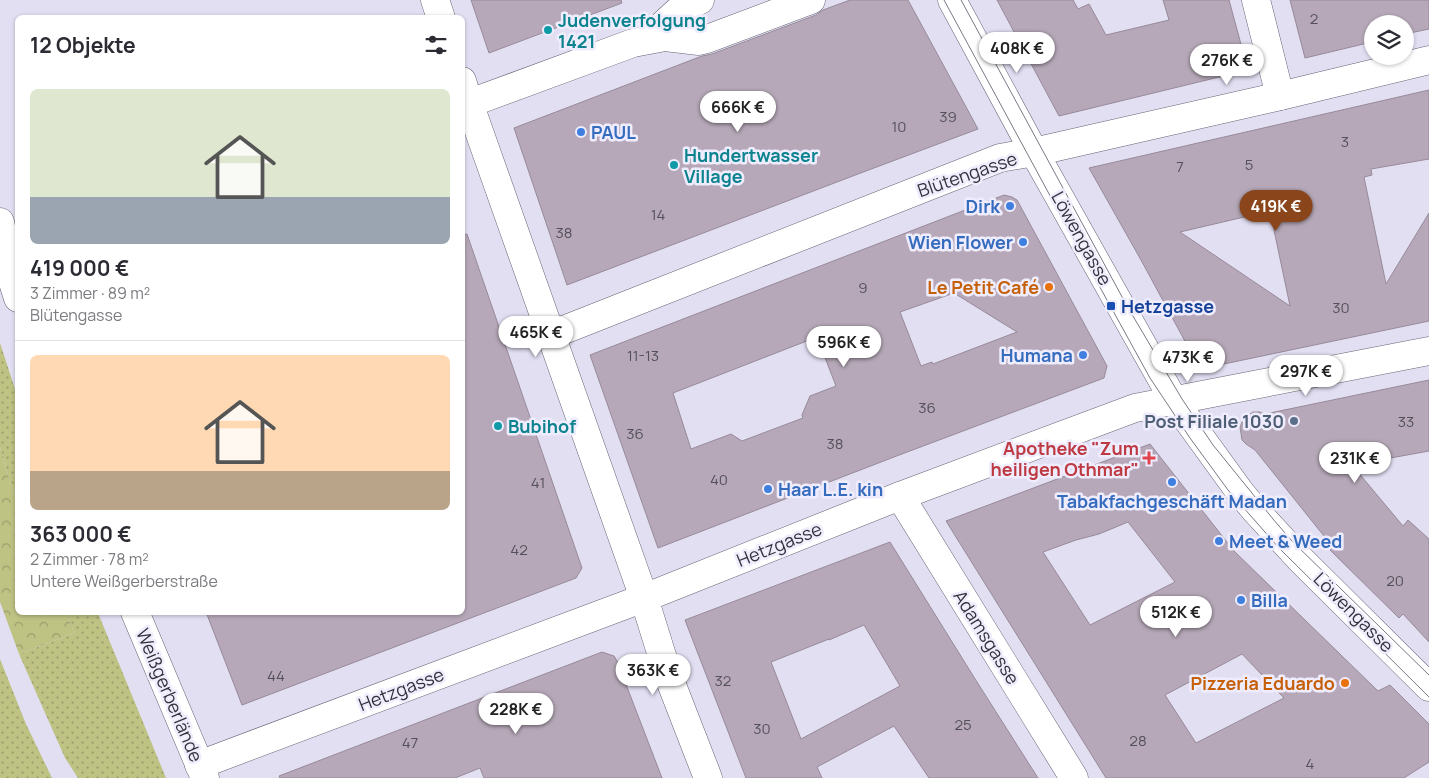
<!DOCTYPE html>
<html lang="de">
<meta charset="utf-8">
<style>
:root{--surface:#fff;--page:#f7f7f7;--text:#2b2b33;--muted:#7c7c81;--line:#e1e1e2;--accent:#8a451b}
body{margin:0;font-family:Manrope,sans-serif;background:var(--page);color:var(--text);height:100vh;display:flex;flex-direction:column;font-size:19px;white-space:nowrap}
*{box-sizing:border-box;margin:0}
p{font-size:16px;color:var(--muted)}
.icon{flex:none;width:28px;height:28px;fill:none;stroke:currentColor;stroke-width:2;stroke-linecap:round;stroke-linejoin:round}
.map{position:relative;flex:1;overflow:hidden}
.sheet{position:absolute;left:15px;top:15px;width:450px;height:600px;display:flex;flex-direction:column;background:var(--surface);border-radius:8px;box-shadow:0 1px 4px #0004}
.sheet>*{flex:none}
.tools{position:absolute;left:1364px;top:15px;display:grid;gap:10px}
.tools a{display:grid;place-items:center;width:50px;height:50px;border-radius:50%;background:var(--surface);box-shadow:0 1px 4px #0004;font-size:25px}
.price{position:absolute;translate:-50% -42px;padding:0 11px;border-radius:18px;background:#fff;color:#222;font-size:16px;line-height:32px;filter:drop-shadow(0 1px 2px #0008)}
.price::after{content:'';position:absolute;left:50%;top:30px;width:15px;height:11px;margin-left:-8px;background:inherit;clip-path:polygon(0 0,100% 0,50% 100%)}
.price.selected{background:var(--accent);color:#fff}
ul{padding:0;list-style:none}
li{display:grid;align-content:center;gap:10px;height:265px;padding:0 15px}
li+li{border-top:1px solid var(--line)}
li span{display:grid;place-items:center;height:155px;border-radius:8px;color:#555}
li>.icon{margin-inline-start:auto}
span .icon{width:90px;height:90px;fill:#fffc;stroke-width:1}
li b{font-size:21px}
h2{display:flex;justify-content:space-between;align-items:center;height:60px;padding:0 15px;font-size:21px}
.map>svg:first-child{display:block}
.grass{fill:url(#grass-dots)}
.park{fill:url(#park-crowns)}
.building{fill:#b6a8b8;stroke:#978a99;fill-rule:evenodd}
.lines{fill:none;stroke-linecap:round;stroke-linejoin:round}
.street-casing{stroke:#666374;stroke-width:29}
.secondary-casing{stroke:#666374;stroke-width:29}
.primary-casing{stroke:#666374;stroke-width:29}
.street{stroke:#fff;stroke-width:28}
.secondary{stroke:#fff;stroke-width:28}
.primary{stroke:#fff;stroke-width:28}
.tram{stroke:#7a7885;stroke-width:1}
.culture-dot{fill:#0f9aa8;stroke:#efedfd;stroke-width:2}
.shop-dot{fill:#3f7fe0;stroke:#efedfd;stroke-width:2}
.food-dot{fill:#e8710a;stroke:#efedfd;stroke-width:2}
.transit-dot{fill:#1a4fb4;stroke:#efedfd;stroke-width:2}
.service-dot{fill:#5c6f8a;stroke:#efedfd;stroke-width:2}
.health-dot{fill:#e0444e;stroke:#efedfd;stroke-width:2}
.labels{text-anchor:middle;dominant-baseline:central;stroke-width:5;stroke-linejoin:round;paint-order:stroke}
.number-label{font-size:15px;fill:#54505a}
.culture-label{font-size:18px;font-weight:bold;fill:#0d838f;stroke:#efedfd;text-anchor:start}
.shop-label{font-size:18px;font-weight:bold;fill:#366cbe;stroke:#efedfd;text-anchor:start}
.street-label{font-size:18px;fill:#33323a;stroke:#efedfd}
.food-label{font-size:18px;font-weight:bold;fill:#c56008;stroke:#efedfd;text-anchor:end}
.transit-label{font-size:18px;font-weight:bold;fill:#164399;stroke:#efedfd;text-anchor:start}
.service-label{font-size:18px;font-weight:bold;fill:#4e5e75;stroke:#efedfd;text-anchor:end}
.health-label{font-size:18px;font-weight:bold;fill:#be3a42;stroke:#efedfd;text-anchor:end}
</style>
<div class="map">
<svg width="1429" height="778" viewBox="0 0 1429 778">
<defs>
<pattern id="grass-dots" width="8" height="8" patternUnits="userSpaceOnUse" patternTransform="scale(1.25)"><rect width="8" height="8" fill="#bec283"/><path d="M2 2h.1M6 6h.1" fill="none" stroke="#9b9e6c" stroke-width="1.8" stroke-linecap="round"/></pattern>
<pattern id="park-crowns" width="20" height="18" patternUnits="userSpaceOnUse" patternTransform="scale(1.25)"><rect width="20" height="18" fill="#bec283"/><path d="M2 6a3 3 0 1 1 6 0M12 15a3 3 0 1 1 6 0" fill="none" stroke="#9b9e6c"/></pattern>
</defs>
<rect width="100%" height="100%" fill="#e2dff3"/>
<g class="grass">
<polygon points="0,343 17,395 17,499 10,482 0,447"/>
<polygon points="66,613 98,613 166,778 78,778 65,758 19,654 75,633"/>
<polygon points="0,659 26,724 52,778 0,778"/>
</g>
<polygon class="park" points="0,447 10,482 17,499 18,612 66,613 75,633 19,654 0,602"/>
<g class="building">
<polygon points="471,0 621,0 622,3 489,53"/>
<polygon points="850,0 908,0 978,129 858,174 567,285 514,128 702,56 712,54 816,15 823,10"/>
<polygon points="997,0 1073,0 1078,9 1089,4 1106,35 1169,20 1163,0 1229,0 1248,70 1059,116"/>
<polygon points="1290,0 1429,0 1429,29 1405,34 1405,24 1372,24 1372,42 1305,58"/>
<path d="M1429,90v69l-58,10 1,6 -8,2 22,107 43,-71v108l-229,48 -59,-109 -52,-92zM1270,211l20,95 -110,-74z"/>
<path d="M1004,195l8,2 5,3 90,166 -3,12 -210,79 -236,91 -68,-193zM954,293l63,39 -84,32 -1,-2 -11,4 -21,-54zM817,337l19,49 -26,10 -8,19 1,3 -61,23 -11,-7 -40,15 -18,-56z"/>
<polygon points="467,234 582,568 576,578 242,705 206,612 462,612 462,235"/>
<polygon points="1429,380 1429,451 1352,465 1403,526 1408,520 1429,539 1429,642 1403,614 1399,618 1330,550 1334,546 1324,536 1255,450 1246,444 1242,440 1240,427 1243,420 1247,416 1253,412 1260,412 1265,414"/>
<path d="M1150,444l84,107 144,140 12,-6 39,39v38l-25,16h-298l-160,-257zM1128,522l47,60 -85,43 -47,-73 33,-12 23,-6zM1242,654l42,44 -88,45 -31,-48z"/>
<path d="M890,542l87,140 61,96h-109l-35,-52 -77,41 5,11h-76l-61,-158zM864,625l36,61 -99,53 -30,-77 58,-23v1z"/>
<polygon points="602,652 614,656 617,661 662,778 484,778 480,768 455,778 280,778 279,776"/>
</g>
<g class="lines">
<defs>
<g id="street">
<polyline points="435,0 441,18"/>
<polyline points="1256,0 1280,96"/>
<polyline points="665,37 665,23 677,12 700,0"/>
<polyline points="462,81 469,103 644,598 668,675 708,778"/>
<polyline points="462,106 633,43 665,37 699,41 707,39 811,0"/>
<polyline points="551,335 1000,158 1034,152 1280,96 1429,60"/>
<polyline points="900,496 1074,778"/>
<polyline points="199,765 644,598 900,496 1135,408 1429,351"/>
</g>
<polyline id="secondary" points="952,0 1034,152 1174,401 1240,492 1255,510 1301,560 1429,687"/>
<g id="primary">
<polyline points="0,222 11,276 18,298"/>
<polyline points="135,612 205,778"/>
</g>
</defs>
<use href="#street" class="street-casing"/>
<use href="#secondary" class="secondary-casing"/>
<use href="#primary" class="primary-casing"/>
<use href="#street" class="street"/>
<use href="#secondary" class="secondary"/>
<use href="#primary" class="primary"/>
<g class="tram">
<polyline points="944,0 1080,251 1150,378 1190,438 1228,490 1279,548 1429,697"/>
<polyline points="961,0 1127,306 1182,399 1213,445 1273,519 1292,541 1429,675"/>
</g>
</g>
<g class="culture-dot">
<circle cx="548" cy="30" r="5"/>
<circle cx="674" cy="165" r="5"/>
<circle cx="498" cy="426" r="5"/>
</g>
<g class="shop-dot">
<circle cx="581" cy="132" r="5"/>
<circle cx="1010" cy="206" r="5"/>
<circle cx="1023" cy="242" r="5"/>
<circle cx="1083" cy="355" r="5"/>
<circle cx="1172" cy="482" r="5"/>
<circle cx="768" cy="489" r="5"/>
<circle cx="1219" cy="541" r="5"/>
<circle cx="1241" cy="600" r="5"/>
</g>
<g class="food-dot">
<circle cx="1049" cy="287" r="5"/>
<circle cx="1345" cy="683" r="5"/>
</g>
<rect class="transit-dot" x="1106" y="301" width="10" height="10" rx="2.5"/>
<circle class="service-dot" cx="1294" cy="421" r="5"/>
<path class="health-dot" d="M1146.5 450.5h5v5h5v5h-5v5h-5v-5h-5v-5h5z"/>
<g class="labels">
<g class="number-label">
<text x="1314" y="18">2</text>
<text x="948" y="116">39</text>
<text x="899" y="126">10</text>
<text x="1345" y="141">3</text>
<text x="1249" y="164">5</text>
<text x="1180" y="166">7</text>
<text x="658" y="214">14</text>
<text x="564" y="232">38</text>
<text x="863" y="287">9</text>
<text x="1341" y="307">30</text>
<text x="643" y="355">11-13</text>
<text x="927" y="407">36</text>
<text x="1406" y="421">33</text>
<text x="635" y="433">36</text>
<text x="835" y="443">38</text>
<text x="719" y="479">40</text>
<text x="538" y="482">41</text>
<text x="519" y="549">42</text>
<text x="1395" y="580">20</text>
<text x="276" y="675">44</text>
<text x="723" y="680">32</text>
<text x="963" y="724">25</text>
<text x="762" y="728">30</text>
<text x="1138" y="740">28</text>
<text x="410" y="742">47</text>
<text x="1310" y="763">4</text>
</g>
<g class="culture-label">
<text x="558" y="20">Judenverfolgung<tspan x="558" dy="21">1421</tspan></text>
<text x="684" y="155">Hundertwasser<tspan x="684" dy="21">Village</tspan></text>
<text x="508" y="426">Bubihof</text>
</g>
<g class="shop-label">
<text x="591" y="132">PAUL</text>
<text x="1000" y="206" text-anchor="end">Dirk</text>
<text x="1013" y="242" text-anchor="end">Wien Flower</text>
<text x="1073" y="355" text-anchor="end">Humana</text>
<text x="778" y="489">Haar L.E. kin</text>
<text x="1172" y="501" text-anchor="middle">Tabakfachgeschäft Madan</text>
<text x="1229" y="541">Meet &amp; Weed</text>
<text x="1251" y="600">Billa</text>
</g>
<g class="street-label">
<text transform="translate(967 174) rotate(-19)">Blütengasse</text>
<text transform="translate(1082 238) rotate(61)">Löwengasse</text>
<text transform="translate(779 544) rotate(-22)">Hetzgasse</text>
<text transform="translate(1354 612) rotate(45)">Löwengasse</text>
<text transform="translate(987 637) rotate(58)">Adamsgasse</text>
<text transform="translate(401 689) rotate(-21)">Hetzgasse</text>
<text transform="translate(170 695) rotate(67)">Weißgerberlände</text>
</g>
<g class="food-label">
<text x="1039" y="287">Le Petit Café</text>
<text x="1335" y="683">Pizzeria Eduardo</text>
</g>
<g class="transit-label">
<text x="1121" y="306">Hetzgasse</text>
</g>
<g class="service-label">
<text x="1284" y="421">Post Filiale 1030</text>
</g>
<g class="health-label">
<text x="1139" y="448">Apotheke "Zum<tspan x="1139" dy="21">heiligen Othmar"</tspan></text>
</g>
</g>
</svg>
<div class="tools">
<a><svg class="icon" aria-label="layers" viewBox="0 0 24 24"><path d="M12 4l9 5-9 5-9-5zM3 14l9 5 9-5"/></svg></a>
</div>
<b class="price" style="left:1017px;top:74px">408K €</b>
<b class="price" style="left:1227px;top:86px">276K €</b>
<b class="price" style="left:738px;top:133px">666K €</b>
<b class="price selected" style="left:1276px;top:232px">419K €</b>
<b class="price" style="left:536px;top:358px">465K €</b>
<b class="price" style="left:844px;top:368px">596K €</b>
<b class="price" style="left:1188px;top:383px">473K €</b>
<b class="price" style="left:1306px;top:397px">297K €</b>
<b class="price" style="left:1355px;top:484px">231K €</b>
<b class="price" style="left:1176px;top:638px">512K €</b>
<b class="price" style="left:653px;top:696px">363K €</b>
<b class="price" style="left:516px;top:735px">228K €</b>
<section class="sheet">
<h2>12 Objekte<svg class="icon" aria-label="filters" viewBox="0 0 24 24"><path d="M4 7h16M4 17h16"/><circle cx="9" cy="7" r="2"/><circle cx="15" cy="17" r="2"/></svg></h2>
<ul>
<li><span style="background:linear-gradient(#dfe7d0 70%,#9aa5b1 0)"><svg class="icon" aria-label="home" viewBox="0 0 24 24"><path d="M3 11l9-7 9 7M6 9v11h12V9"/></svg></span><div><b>419 000 €</b><p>3 Zimmer · 89 m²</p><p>Blütengasse</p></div></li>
<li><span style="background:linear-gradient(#ffd9b3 75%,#b9a48a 0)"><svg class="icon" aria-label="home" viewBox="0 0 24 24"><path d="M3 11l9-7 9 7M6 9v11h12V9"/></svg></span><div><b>363 000 €</b><p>2 Zimmer · 78 m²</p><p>Untere Weißgerberstraße</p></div></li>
</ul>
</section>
</div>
